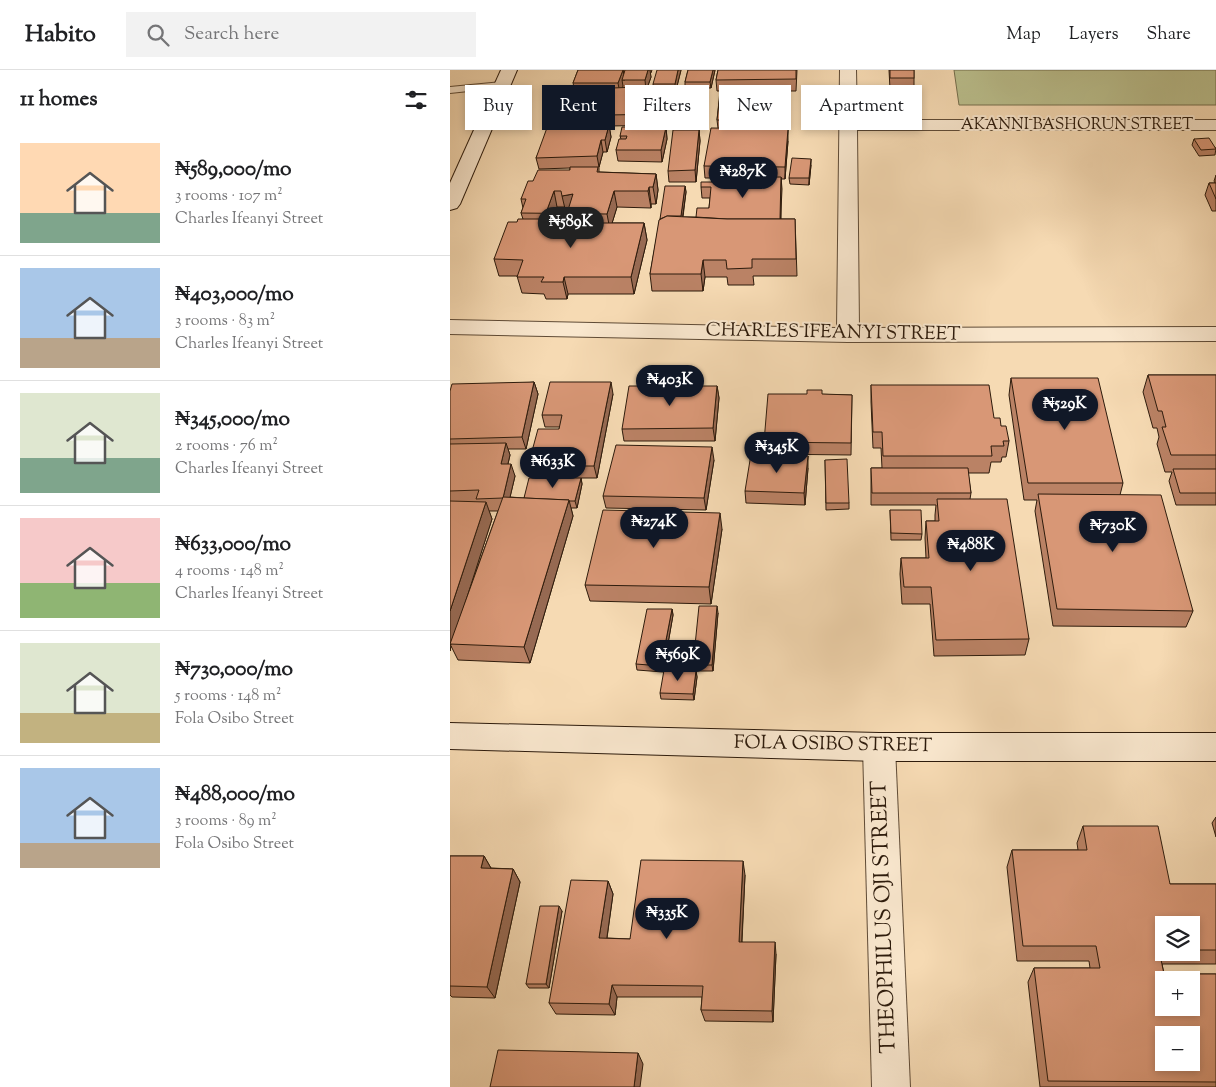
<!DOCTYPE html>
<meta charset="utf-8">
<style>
:root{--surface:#fff;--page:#f2f2f2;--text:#202124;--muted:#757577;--line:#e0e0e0;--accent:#111827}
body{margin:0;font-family:"Sorts Mill Goudy",serif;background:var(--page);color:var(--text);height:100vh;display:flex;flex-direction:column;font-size:19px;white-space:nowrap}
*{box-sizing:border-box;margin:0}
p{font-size:16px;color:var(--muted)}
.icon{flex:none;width:28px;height:28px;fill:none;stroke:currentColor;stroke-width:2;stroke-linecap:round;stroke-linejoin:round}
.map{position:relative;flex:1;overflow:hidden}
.sheet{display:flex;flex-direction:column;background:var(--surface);width:450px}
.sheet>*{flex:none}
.top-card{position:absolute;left:15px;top:15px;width:475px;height:45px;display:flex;gap:10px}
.fabs{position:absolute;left:705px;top:846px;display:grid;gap:10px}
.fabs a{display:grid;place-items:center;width:45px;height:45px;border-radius:0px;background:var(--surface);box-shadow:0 2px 8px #0003;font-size:25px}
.price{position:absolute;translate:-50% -42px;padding:0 11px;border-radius:18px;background:var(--accent);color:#fff;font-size:16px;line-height:32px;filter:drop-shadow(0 1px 2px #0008)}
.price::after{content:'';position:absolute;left:50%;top:30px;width:15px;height:11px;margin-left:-8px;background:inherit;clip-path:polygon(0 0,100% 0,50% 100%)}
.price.on{background:#222;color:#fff}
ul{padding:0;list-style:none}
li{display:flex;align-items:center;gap:15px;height:125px;padding:0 20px}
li+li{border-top:1px solid var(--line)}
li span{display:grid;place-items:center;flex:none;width:140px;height:100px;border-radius:0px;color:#555}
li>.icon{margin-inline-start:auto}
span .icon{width:60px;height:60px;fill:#fffc;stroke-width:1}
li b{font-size:21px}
h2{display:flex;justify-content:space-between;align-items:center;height:60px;padding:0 20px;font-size:21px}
.chip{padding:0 18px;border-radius:0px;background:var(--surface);box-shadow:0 2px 8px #0003;font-size:18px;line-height:45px}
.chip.on{background:var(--accent);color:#fff}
header{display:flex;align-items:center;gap:30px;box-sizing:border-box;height:70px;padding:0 25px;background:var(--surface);border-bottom:1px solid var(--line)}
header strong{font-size:24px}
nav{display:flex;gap:28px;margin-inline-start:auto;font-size:18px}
.search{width:350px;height:45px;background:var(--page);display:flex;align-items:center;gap:12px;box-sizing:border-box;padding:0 18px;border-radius:0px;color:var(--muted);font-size:19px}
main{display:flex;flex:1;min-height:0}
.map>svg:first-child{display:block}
.green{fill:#bbc08e;stroke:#746e4d}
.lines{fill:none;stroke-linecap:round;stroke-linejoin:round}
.lane-casing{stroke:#5f4b36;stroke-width:2}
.street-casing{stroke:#5f4b36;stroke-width:2}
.secondary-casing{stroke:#2d1b0c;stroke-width:2}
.lane{fill:#f9e7ce;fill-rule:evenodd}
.street{fill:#f9e7ce;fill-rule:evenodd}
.secondary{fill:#f9e7ce;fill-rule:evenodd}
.wall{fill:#ba8265;stroke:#2d1b0c;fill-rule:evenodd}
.shaded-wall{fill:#976a53;stroke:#2d1b0c}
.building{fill:#d89776;stroke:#2d1b0c;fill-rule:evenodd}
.labels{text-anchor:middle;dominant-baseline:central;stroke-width:4;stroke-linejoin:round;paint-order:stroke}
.far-street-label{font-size:16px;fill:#2d1b0c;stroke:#f9e7ce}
.street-label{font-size:19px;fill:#2d1b0c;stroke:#f9e7ce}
.near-street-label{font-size:22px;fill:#2d1b0c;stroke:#f9e7ce}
</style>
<header>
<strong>Habito</strong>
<div class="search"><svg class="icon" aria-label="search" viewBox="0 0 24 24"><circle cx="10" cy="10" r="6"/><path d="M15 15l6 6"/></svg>Search here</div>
<nav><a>Map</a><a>Layers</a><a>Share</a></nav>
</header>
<main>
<section class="sheet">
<h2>11 homes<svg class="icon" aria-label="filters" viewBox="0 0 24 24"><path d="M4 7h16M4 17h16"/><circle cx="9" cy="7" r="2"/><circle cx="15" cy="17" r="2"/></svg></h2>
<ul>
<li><span style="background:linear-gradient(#ffd9b3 70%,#7fa58c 0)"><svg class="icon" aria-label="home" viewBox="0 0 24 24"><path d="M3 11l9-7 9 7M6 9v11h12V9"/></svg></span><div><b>₦589,000/mo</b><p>3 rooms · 107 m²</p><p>Charles Ifeanyi Street</p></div></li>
<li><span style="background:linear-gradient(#a9c7e8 70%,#b9a48a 0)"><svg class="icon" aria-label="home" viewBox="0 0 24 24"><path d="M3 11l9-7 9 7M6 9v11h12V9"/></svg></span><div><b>₦403,000/mo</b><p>3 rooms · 83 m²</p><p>Charles Ifeanyi Street</p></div></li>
<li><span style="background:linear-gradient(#dfe7d0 65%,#7fa58c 0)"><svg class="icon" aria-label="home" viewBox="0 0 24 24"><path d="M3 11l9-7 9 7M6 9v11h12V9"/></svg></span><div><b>₦345,000/mo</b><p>2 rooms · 76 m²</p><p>Charles Ifeanyi Street</p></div></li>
<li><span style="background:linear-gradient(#f6c9c9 65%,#8fb573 0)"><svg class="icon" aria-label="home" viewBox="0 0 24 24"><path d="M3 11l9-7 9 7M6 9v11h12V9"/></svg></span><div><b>₦633,000/mo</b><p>4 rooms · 148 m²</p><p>Charles Ifeanyi Street</p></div></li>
<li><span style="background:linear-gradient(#dfe7d0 70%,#c2b280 0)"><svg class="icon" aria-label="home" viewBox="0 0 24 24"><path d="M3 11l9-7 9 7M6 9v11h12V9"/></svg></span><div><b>₦730,000/mo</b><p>5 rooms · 148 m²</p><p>Fola Osibo Street</p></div></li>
<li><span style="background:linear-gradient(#a9c7e8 75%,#b9a48a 0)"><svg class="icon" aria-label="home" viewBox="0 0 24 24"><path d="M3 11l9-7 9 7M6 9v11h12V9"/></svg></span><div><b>₦488,000/mo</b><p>3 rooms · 89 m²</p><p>Fola Osibo Street</p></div></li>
</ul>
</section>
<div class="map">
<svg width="766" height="1017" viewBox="0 0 766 1017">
<rect width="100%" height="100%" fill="#f6dab3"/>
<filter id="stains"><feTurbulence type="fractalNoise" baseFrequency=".004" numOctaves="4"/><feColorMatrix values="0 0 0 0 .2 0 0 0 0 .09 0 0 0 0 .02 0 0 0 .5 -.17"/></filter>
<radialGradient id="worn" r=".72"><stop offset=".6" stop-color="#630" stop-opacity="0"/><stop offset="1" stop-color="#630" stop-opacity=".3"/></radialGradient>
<polygon class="green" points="504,0 766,0 766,35 509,35"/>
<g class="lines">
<defs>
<polygon id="lane" points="52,12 57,15 56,17 0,23 0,17"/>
<g id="street">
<polygon points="390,0 406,0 407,50 766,50 766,60 407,60 409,258 766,257 766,271 398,272 0,264 0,250 387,258"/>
<polygon points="429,663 440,667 445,677 460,1017 422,1017 413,677 418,667"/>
</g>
<g id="secondary">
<polygon points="51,0 67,0 10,134 7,138 0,140 0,113"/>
<polygon points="0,653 429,663 766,663 766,691 429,691 0,679"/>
</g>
</defs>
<use href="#lane" class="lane-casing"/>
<use href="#street" class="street-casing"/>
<use href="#secondary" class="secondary-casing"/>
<use href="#lane" class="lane"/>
<use href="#street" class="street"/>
<use href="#secondary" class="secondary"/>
</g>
<g class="wall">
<path d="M128,0h45l1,4 1,-4h27l-1,3h-1l1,4 -5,14 -9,1h15l1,-5v-3l28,-14 -5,20h-4l1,8 -3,27 -61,1 2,11 -4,15h-4l-4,15v5l57,2 2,16 -2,14h-5v4l-34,-1 -5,16h32l3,17 -13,54h-66l-1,5h-21l-2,-5 -22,-1 -5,-17h-18l-5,-17 23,-37 6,-3 -2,-6 2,-5 -2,-9 12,-18 37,-11v-2l-31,1 -3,-11 16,-33 -2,-8 24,-30 -1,-4zM153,24h8l-4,21 2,10h-14l9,-27zM107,137h7l1,3h-8zM122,160h14l-2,7h-11z"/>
<polygon points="238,0 265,0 261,18 235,18 235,12"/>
<polygon points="268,0 347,0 346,21 325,21 325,34 329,34 329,56 324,56 324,59 338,71 335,109 331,109 331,149 345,149 347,206 303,206 304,215 278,215 277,207 255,207 253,221 202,221 200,204 210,149 235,116 236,122 233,147 246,147 259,138 260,128 252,128 251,117 262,112 262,108 255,108 254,96 268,58 267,50 270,21 267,21 266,10"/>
<polygon points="439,0 464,0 464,19 440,19"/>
<polygon points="254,27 254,33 250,59 226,59 225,53"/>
<polygon points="216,57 217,69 212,92 168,91 166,80 171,69 170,66"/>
<polygon points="249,60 250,71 246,112 219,112 218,101"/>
<polygon points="744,69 766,78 765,85 749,86 742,75"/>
<polygon points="361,95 359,115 340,114 339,108"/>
<polygon points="766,105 766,141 762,141 755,125 759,113 765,113 764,111"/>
<polygon points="698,305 766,305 766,435 726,435 719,411 722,402 715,402 707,374 709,367 707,358 703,358 693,322"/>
<polygon points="561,308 673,413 670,425 743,541 736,557 603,556 585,441 587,430 574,430 559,325"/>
<path d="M84,312l4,12 -12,55h-18l2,6 -2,9 7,12 -5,21 14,1 8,-20 -4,-12 31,-37 1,-2h-15l-3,-12 71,-21 -16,84h-16l1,6 -5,24h-6l2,8 -43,147 -72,-3 -7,-14 -1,5v-260zM39,441h9l-32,88 26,-80z"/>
<polygon points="421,315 544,348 551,356 559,371 556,387 552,387 551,392 541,392 539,403 518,403 521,423 520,429 579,569 575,585 484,586 480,534 452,534 450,504 451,488 476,488 475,468 476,451 485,451 485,445 486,435 421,435 421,398 432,398 431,378 423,378 421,332"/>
<polygon points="267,316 269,328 265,371 174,371 172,359"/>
<polygon points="357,324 402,325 401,385 315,384 314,372"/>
<polygon points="264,390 256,440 156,438 153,426"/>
<polygon points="375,390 399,433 399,439 376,440"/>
<polygon points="358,398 355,435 296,433 295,421"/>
<polygon points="440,440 472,464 471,470 441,470"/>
<polygon points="272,459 261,534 140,531 135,515"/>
<polygon points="222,539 223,545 213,602 187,600 186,594"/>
<polygon points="268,543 263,601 246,601 247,607 244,630 211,629 210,623 244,601 243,595"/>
<polygon points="766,747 766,767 762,753"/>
<path d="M633,756l87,58h46v80h-54l2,10h52v113h-176l-12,-105 6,-14h56l-1,-7h-72l-10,-94 5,-17h66l-1,-7zM714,855h27v27h-27z"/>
<polygon points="0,786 34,786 41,798 63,799 70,812 45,928 2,927 0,925"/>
<polygon points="295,805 292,872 326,884 323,952 255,951 251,940 252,927 167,927 165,945 106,944 99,933 158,811 163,824 157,868 180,869"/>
<polygon points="112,841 99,918 79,918 76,914"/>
</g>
<g class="shaded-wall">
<polygon points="173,0 175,10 172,10 173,16 170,24 168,13"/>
<polygon points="198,0 200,0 201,7 196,21 195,10"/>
<polygon points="228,0 231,0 226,20 225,14"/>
<polygon points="263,0 265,0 261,18 260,12"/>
<polygon points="152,17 154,28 144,59 142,47"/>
<polygon points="222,17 223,28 220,55 218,44"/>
<polygon points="254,27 254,33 250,59 249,53"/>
<polygon points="159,55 161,67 157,82 155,70"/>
<polygon points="216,57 217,69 212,92 211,80"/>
<polygon points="338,59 338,71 335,109 335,97"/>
<polygon points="249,60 250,71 246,112 245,100"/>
<polygon points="151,70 153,82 149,97 147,86"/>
<polygon points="361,89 361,95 359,115 359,108"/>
<polygon points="206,104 208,120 206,134 203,117"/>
<polygon points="331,107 332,119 330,161 330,149"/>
<polygon points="235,116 236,122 231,158 230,152"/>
<polygon points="199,117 201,134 201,138 198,121"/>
<polygon points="104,121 107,137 105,144 97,140"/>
<polygon points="164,121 167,137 160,160 157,144"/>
<polygon points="123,124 127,140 116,143 112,126"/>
<polygon points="120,153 124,169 116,166"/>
<polygon points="194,153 197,170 184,224 181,207"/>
<polygon points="253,190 255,207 253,221 251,204"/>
<polygon points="114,207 118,224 117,229 113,212"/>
<polygon points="84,312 88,324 76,379 72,367"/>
<polygon points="161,312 163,324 147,408 144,396"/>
<polygon points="267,316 269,328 265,371 263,358"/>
<polygon points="56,373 60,385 55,406 51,394"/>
<polygon points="262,377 264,390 256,440 254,428"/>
<polygon points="358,386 358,398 355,435 354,423"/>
<polygon points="61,394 65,406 57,440 53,428"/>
<polygon points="131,408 132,414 127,438 125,431"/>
<polygon points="119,430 123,446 80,593 74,577"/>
<polygon points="36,432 42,449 2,574 0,574 1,576 0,581 0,541"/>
<polygon points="270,443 272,459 261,534 259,517"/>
<polygon points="267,536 268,543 263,601 262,595"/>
<polygon points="222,539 223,545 213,602 211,596"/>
<polygon points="246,601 247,607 244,630 243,624"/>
<polygon points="34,786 42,800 31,798"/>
<polygon points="293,791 295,805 291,884 289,872"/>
<polygon points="63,799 70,812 45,928 37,917"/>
<polygon points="158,811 163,824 155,881 149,868"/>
<polygon points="109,836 112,841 99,918 96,914"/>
<polygon points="325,872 326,884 323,952 322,941"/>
<polygon points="162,915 167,927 165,945 159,934"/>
<polygon points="188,983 193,994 190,1017 184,1017"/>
</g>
<g class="building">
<polygon points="128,0 173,0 168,13 123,13"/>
<polygon points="175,0 198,0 195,10 172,10"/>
<polygon points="207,0 228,0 225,14 203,14"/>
<polygon points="238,0 263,0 260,12 235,12"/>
<polygon points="268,0 346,0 346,9 266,10"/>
<rect x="440" y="0" width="24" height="8"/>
<polygon points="325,16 324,34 329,34 329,45 324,45 323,50 267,50 271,17"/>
<polygon points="112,17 152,17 142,47 100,47"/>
<polygon points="186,17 185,22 202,22 202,17 222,17 218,44 157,45 163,18"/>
<polygon points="230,27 254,27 249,53 225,53"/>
<polygon points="98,55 159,55 155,70 151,70 147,86 86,88"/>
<polygon points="172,57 216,57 211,80 166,80 169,69 176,69 177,66 170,66"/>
<polygon points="261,58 338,59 335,97 254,96"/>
<polygon points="223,60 249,60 245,100 218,101"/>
<polygon points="759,68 766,79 751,80 744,69"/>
<polygon points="342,88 361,89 359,108 339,108"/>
<path d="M120,97h28l-1,5 59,2 -3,13h-4l-1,4h-34l-7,23 -86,-1 5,-14h-5l7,-18h5l5,-11h32zM104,121h7l1,5 11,-2 -5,16h-21z"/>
<polygon points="331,107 330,149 277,149 246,147 247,138 259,138 261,117 251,117 251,112 262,112 262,108"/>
<polygon points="759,113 766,113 766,129"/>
<polygon points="215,116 235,116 231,146 217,146 210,149"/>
<polygon points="217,146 277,149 345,149 346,189 302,189 302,198 277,199 276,190 253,190 251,204 200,204 209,150"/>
<polygon points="68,149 101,149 99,152 120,153 116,166 134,167 138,153 194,153 181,207 114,207 113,212 91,212 94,207 67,207 73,190 44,189 58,152 67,152"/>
<polygon points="698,305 766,305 766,385 721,385 712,357 716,357 712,341 708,341"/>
<polygon points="561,308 648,308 673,413 578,413"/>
<polygon points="84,312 72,367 0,369 0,321 2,314"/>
<polygon points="100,312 161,312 144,396 78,396 88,359 109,359 112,345 92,345"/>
<polygon points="421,315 539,315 544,348 550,348 551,356 556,356 559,371 553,371 554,376 541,376 542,386 433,386 432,362 423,362"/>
<polygon points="179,316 267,316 263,358 172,359"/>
<polygon points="357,320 372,320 372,324 402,325 401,373 314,372 318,324 357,324"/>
<polygon points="56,373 51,394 61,394 53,428 26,429 29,420 0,421 0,374"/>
<polygon points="166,375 262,377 254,428 153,426"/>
<polygon points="301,384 358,386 354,423 295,421"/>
<polygon points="397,389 399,433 376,433 375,390"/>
<polygon points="421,398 518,398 521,423 422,423"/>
<polygon points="723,399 766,399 766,423 730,423"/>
<polygon points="79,408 131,408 125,431 119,431 119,430 74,428"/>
<polygon points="588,424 711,425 743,541 607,539"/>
<polygon points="53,427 119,430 74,577 0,574"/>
<polygon points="487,429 557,429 579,569 486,570 481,517 454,517 451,488 479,488 476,451 489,451"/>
<polygon points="0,431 36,432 0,541"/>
<polygon points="153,440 270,443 259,517 135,515"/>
<polygon points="440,440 471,440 472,464 441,463"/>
<polygon points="249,536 267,536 262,595 243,595"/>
<polygon points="197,539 222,539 211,596 186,594"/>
<polygon points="214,600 246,601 243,624 210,623"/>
<path d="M633,756h75l12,58h46v66h-25v-25h-27v25h-5l5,24h52v108l-168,-1 -14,-113h66l-4,-22h-73l-11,-96h75zM714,910h27v28h-27zM714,965h27v27h-27z"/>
<polygon points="0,786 34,786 31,798 63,799 37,917 0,916"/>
<polygon points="191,790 293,791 289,872 325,872 322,941 251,940 253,916 162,915 159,934 99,933 121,810 158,811 149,868 180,869"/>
<polygon points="90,836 109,836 96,914 76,914"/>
<polygon points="48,980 188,983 184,1017 40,1017"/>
</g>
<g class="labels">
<g class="far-street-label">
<text x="627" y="55">AKANNI BASHORUN STREET</text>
</g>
<g class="street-label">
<text transform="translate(383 263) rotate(1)">CHARLES IFEANYI STREET</text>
<text transform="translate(383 675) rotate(1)">FOLA OSIBO STREET</text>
</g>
<g class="near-street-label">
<text transform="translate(435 847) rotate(-92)">THEOPHILUS OJI STREET</text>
</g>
</g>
<rect width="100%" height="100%" filter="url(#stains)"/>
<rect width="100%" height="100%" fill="url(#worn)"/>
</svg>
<div class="fabs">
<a><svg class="icon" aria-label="layers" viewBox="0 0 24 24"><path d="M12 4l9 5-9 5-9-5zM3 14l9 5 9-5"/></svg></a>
<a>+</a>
<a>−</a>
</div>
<b class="price" style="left:293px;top:129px">₦287K</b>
<b class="price on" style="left:121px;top:179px">₦589K</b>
<b class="price" style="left:220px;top:337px">₦403K</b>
<b class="price" style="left:615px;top:361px">₦529K</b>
<b class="price" style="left:327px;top:404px">₦345K</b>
<b class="price" style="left:103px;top:419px">₦633K</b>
<b class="price" style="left:204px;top:479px">₦274K</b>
<b class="price" style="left:663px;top:483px">₦730K</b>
<b class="price" style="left:521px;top:502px">₦488K</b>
<b class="price" style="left:228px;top:612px">₦569K</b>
<b class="price" style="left:217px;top:870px">₦335K</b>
<div class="top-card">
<a class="chip">Buy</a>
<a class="chip on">Rent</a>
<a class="chip">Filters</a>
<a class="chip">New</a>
<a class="chip">Apartment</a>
</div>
</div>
</main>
